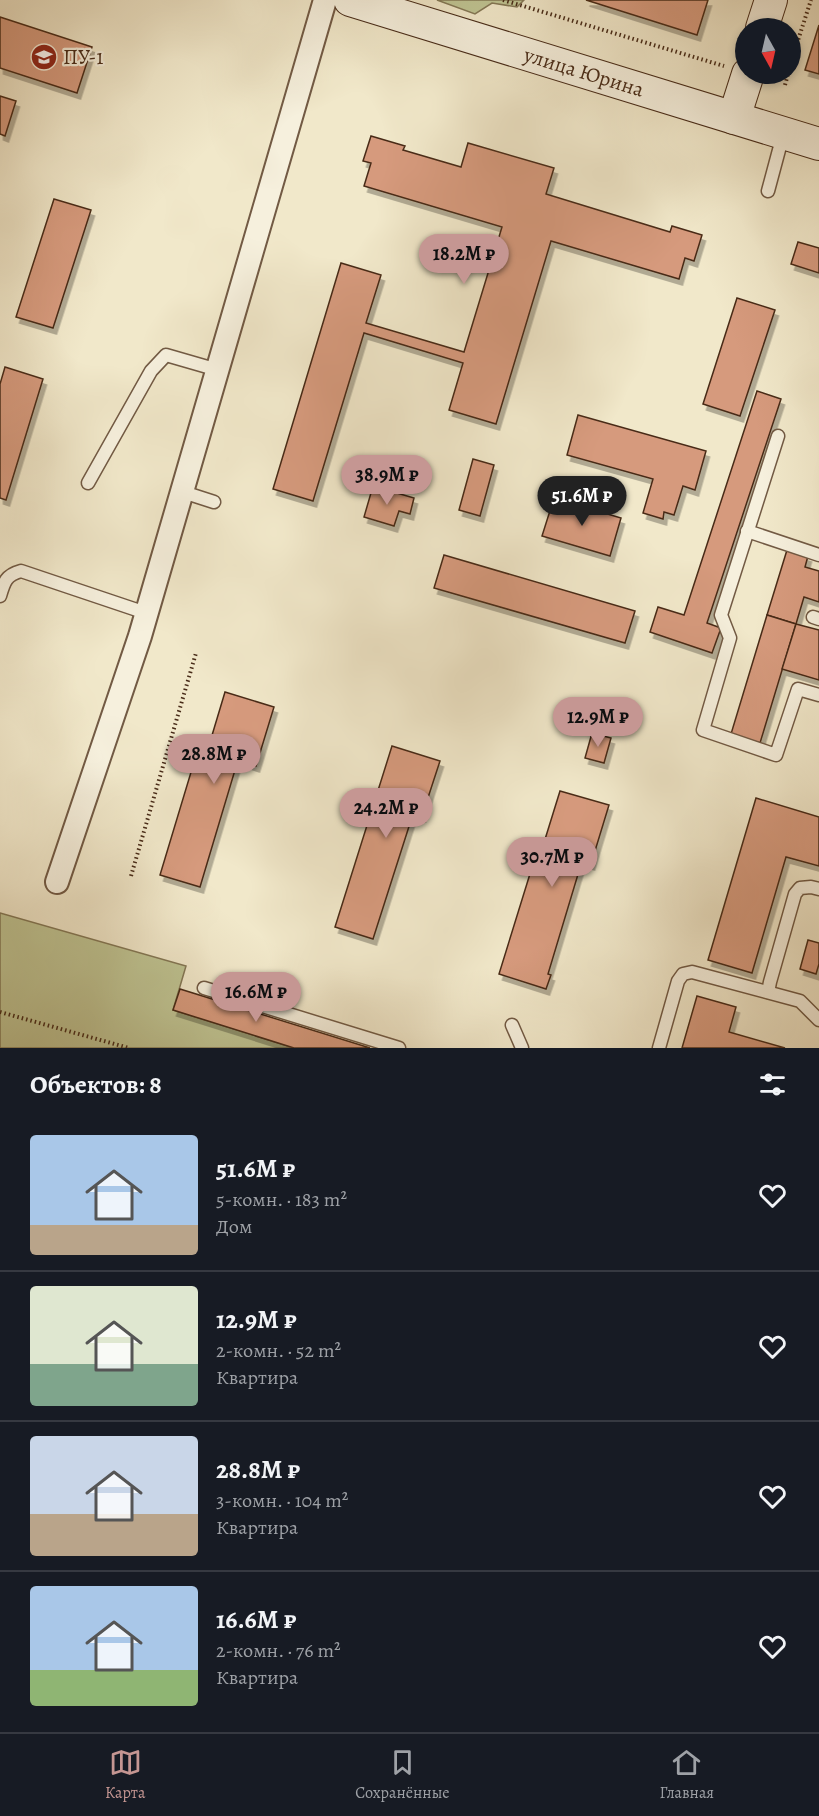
<!DOCTYPE html>
<html lang="ru">
<meta charset="utf-8">
<style>
:root{--surface:#171b24;--page:#20242c;--text:#f1f3f6;--muted:#9ea1a6;--line:#363941;--accent:#c59692}
body{margin:0;font-family:Alegreya,serif;background:var(--page);color:var(--text);height:100vh;display:flex;flex-direction:column;font-size:22px;white-space:nowrap}
*{box-sizing:border-box;margin:0}
p{font-size:20px;color:var(--muted)}
.icon{flex:none;width:33px;height:33px;fill:none;stroke:currentColor;stroke-width:2;stroke-linecap:round;stroke-linejoin:round}
.map{position:relative;height:1048px;overflow:hidden}
.sheet{display:flex;flex-direction:column;background:var(--surface);flex:1}
.sheet>*{flex:none}
.needle{width:39px;rotate:172deg}
.tools{position:absolute;left:735px;top:18px;display:grid;gap:12px}
.tools a{display:grid;place-items:center;width:66px;height:66px;border-radius:50%;background:var(--surface);box-shadow:0 3px 9px #0003;font-size:30px}
.price{position:absolute;translate:-50% -51px;padding:0 14px;border-radius:21px;background:var(--accent);color:#111;font-size:20px;line-height:39px;filter:drop-shadow(0 2px 3px #0008)}
.price::after{content:'';position:absolute;left:50%;top:36px;width:18px;height:14px;margin-left:-9px;background:inherit;clip-path:polygon(0 0,100% 0,50% 100%)}
.price.current{background:#222;color:#fff}
ul{padding:0;list-style:none}
li{display:flex;align-items:center;gap:18px;height:150px;padding:0 30px}
li+li{border-top:2px solid var(--line)}
li span{display:grid;place-items:center;flex:none;width:168px;height:120px;border-radius:6px;color:#555}
li>.icon{margin-inline-start:auto}
span .icon{width:72px;height:72px;fill:#fffc;stroke-width:1}
li b{font-size:26px}
h2{display:flex;justify-content:space-between;align-items:center;height:72px;padding:0 30px;font-size:26px}
.dock{display:flex;justify-content:space-around;align-items:center;height:84px;border-top:2px solid var(--line);background:var(--surface);font-size:16px;color:var(--muted)}
.dock a{display:grid;justify-items:center;gap:3px}
.dock .current{color:var(--accent)}
.map>svg:first-child{display:block}
.green{fill:#bfc493;stroke:#847856;stroke-width:1.5}
.building{fill:#d69a7d;stroke:#482b18;stroke-width:1.5;filter:url(#shadow)}
.lines{fill:none;stroke-linecap:round;stroke-linejoin:round}
.lane-casing{stroke:#725a44;stroke-width:15}
.street-casing{stroke:#725a44;stroke-width:26}
.secondary-casing{stroke:#482b18;stroke-width:34}
.path{stroke:#482b18;stroke-width:4;stroke-dasharray:1.5 3;stroke-linecap:butt}
.lane{stroke:#f6f0dd;stroke-width:12}
.street{stroke:#f6f0dd;stroke-width:22}
.secondary{stroke:#f6f0dd;stroke-width:32}
.labels{text-anchor:middle;dominant-baseline:central;stroke-width:4.5;stroke-linejoin:round;paint-order:stroke}
.poi-label{font-size:21px;fill:#482b18;stroke:#f6f0dd;text-anchor:start}
.street-label{font-size:21px;fill:#482b18;stroke:#f6f0dd}
</style>
<div class="map">
<svg width="819" height="1048" viewBox="0 0 819 1048">
<defs>
<filter id="shadow"><feDropShadow dx="3.5" dy="6" stdDeviation="0" flood-color="#0004"/></filter>
</defs>
<rect width="100%" height="100%" fill="#f1e8ca"/>
<filter id="stains"><feTurbulence type="fractalNoise" baseFrequency=".00333" numOctaves="4"/><feColorMatrix values="0 0 0 0 .2 0 0 0 0 .09 0 0 0 0 .02 0 0 0 .5 -.17"/></filter>
<radialGradient id="worn" r=".72"><stop offset=".6" stop-color="#630" stop-opacity="0"/><stop offset="1" stop-color="#630" stop-opacity=".3"/></radialGradient>
<g class="green">
<polygon points="437,0 524,0 517,7 492,3 475,14"/>
<polygon points="0,913 186,966 173,1010 294,1048 0,1048"/>
</g>
<g class="building">
<polygon points="586,0 708,0 697,35"/>
<polygon points="0,17 92,47 77,93 0,68"/>
<polygon points="819,25 819,74 805,70"/>
<polygon points="0,96 16,101 5,136 0,134"/>
<polygon points="371,136 405,146 403,150 461,167 468,143 554,168 546,194 670,232 672,226 702,235 694,261 685,258 679,279 551,241 496,424 449,410 463,363 364,333 313,501 273,489 341,263 381,275 366,323 464,352 502,227 364,186 371,163 363,161"/>
<polygon points="54,199 91,210 53,328 16,317"/>
<polygon points="798,242 819,248 819,273 791,264"/>
<polygon points="737,298 775,310 740,416 703,404"/>
<polygon points="5,367 43,379 6,500 0,498 0,384"/>
<polygon points="757,391 781,399 707,623 721,628 712,653 650,632 658,607 684,615"/>
<polygon points="578,415 706,451 695,490 683,486 674,515 664,512 663,519 643,513 653,479 567,455"/>
<polygon points="473,459 494,465 480,516 459,510"/>
<polygon points="373,486 414,498 410,514 399,511 394,526 364,517"/>
<polygon points="554,498 621,518 610,556 542,536"/>
<polygon points="787,550 808,556 805,567 819,571 819,602 804,597 796,624 767,615"/>
<polygon points="444,555 635,611 625,643 434,588"/>
<polygon points="767,615 796,624 760,743 731,734"/>
<polygon points="796,624 819,630 819,680 782,669"/>
<polygon points="225,692 274,707 256,766 238,760 200,887 160,875 198,749 207,752"/>
<polygon points="592,733 611,738 604,763 585,758"/>
<polygon points="392,746 440,761 422,816 413,814 373,939 335,927"/>
<polygon points="560,791 609,805 591,864 582,861 548,974 551,975 546,989 499,974 538,848 542,849"/>
<polygon points="756,798 819,817 819,866 786,857 752,973 708,960"/>
<polygon points="808,940 819,943 819,964 816,974 800,969"/>
<polygon points="180,989 370,1048 294,1048 173,1010"/>
<polygon points="697,996 736,1007 729,1032 785,1048 682,1048"/>
</g>
<g class="lines">
<defs>
<g id="lane">
<polyline points="768,191 783,135"/>
<polyline points="778,436 721,615 730,638 703,730 776,755 798,689 819,695"/>
<polyline points="88,483 151,371 166,355 218,370"/>
<polyline points="183,492 214,502"/>
<polyline points="747,531 819,555"/>
<path d="M0,596c4,-14 6,-21 21,-25l125,42"/>
<polyline points="813,617 819,619"/>
<polyline points="204,988 399,1048"/>
<polyline points="768,992 770,982 795,894 800,888 811,887 819,889"/>
<polyline points="512,1025 522,1048"/>
<polyline points="659,1048 678,981 683,974 692,972 800,1001 819,1020"/>
</g>
<polyline id="street" points="57,882 140,636 325,0"/>
<g id="secondary">
<polyline points="350,0 819,144"/>
<polyline points="762,28 771,0"/>
<polyline points="734,118 748,74"/>
</g>
</defs>
<use href="#lane" class="lane-casing"/>
<use href="#street" class="street-casing"/>
<use href="#secondary" class="secondary-casing"/>
<g class="path">
<polyline points="503,0 724,66"/>
<polyline points="790,65 811,0"/>
<polyline points="785,85 788,74"/>
<polyline points="131,876 196,653"/>
<polyline points="0,1012 129,1048"/>
</g>
<use href="#lane" class="lane"/>
<use href="#street" class="street"/>
<use href="#secondary" class="secondary"/>
</g>
<defs>
<symbol id="university-disc" viewBox="-11 -11 22 22"><circle r="9.5" fill="#8f2418" stroke="#f6f0dd"/><path d="M0-5L7-2L0 1L-7-2ZM-4 1L0 2.5L4 1V4Q0 6-4 4Z" fill="#fff"/></symbol>
</defs>
<g fill-rule="evenodd">
<use href="#university-disc" x="29" y="42" width="30" height="30"/>
</g>
<g class="labels">
<g class="poi-label">
<text x="63" y="57">ПУ-1</text>
</g>
<g class="street-label">
<text transform="translate(584 72) rotate(17)">улица Юрина</text>
</g>
</g>
<rect width="100%" height="100%" filter="url(#stains)"/>
<rect width="100%" height="100%" fill="url(#worn)"/>
</svg>
<div class="tools">
<a><svg class="needle" viewBox="-14 -14 28 28"><path d="M0-13l5 13h-10z" fill="#e53935"/><path d="M0 13l5-13h-10z" fill="#9ea1a6"/></svg></a>
</div>
<b class="price" style="left:464px;top:285px">18.2M ₽</b>
<b class="price" style="left:387px;top:506px">38.9M ₽</b>
<b class="price current" style="left:582px;top:527px">51.6M ₽</b>
<b class="price" style="left:598px;top:748px">12.9M ₽</b>
<b class="price" style="left:214px;top:785px">28.8M ₽</b>
<b class="price" style="left:386px;top:839px">24.2M ₽</b>
<b class="price" style="left:552px;top:888px">30.7M ₽</b>
<b class="price" style="left:256px;top:1023px">16.6M ₽</b>
</div>
<section class="sheet">
<h2>Объектов: 8<svg class="icon" aria-label="filters" viewBox="0 0 24 24"><path d="M4 7h16M4 17h16"/><circle cx="9" cy="7" r="2"/><circle cx="15" cy="17" r="2"/></svg></h2>
<ul>
<li><span style="background:linear-gradient(#a9c7e8 75%,#b9a48a 0)"><svg class="icon" aria-label="home" viewBox="0 0 24 24"><path d="M3 11l9-7 9 7M6 9v11h12V9"/></svg></span><div><b>51.6M ₽</b><p>5-комн. · 183 m²</p><p>Дом</p></div><svg class="icon" aria-label="heart" viewBox="0 0 24 24"><path d="M12 20l-8-8c-3-5 5-10 8-4 3-6 11-1 8 4z"/></svg></li>
<li><span style="background:linear-gradient(#dfe7d0 65%,#7fa58c 0)"><svg class="icon" aria-label="home" viewBox="0 0 24 24"><path d="M3 11l9-7 9 7M6 9v11h12V9"/></svg></span><div><b>12.9M ₽</b><p>2-комн. · 52 m²</p><p>Квартира</p></div><svg class="icon" aria-label="heart" viewBox="0 0 24 24"><path d="M12 20l-8-8c-3-5 5-10 8-4 3-6 11-1 8 4z"/></svg></li>
<li><span style="background:linear-gradient(#c9d6e8 65%,#b9a48a 0)"><svg class="icon" aria-label="home" viewBox="0 0 24 24"><path d="M3 11l9-7 9 7M6 9v11h12V9"/></svg></span><div><b>28.8M ₽</b><p>3-комн. · 104 m²</p><p>Квартира</p></div><svg class="icon" aria-label="heart" viewBox="0 0 24 24"><path d="M12 20l-8-8c-3-5 5-10 8-4 3-6 11-1 8 4z"/></svg></li>
<li><span style="background:linear-gradient(#a9c7e8 70%,#8fb573 0)"><svg class="icon" aria-label="home" viewBox="0 0 24 24"><path d="M3 11l9-7 9 7M6 9v11h12V9"/></svg></span><div><b>16.6M ₽</b><p>2-комн. · 76 m²</p><p>Квартира</p></div><svg class="icon" aria-label="heart" viewBox="0 0 24 24"><path d="M12 20l-8-8c-3-5 5-10 8-4 3-6 11-1 8 4z"/></svg></li>
</ul>
</section>
<nav class="dock">
<a class="current"><svg class="icon" aria-label="map" viewBox="0 0 24 24"><path d="M3 6l6-2 6 2 6-2v14l-6 2-6-2-6 2zM9 4v14M15 6v14"/></svg>Карта</a>
<a><svg class="icon" aria-label="saved" viewBox="0 0 24 24"><path d="M7 4h10v16l-5-4-5 4z"/></svg>Сохранённые</a>
<a><svg class="icon" aria-label="home" viewBox="0 0 24 24"><path d="M3 11l9-7 9 7M6 9v11h12V9"/></svg>Главная</a>
</nav>
